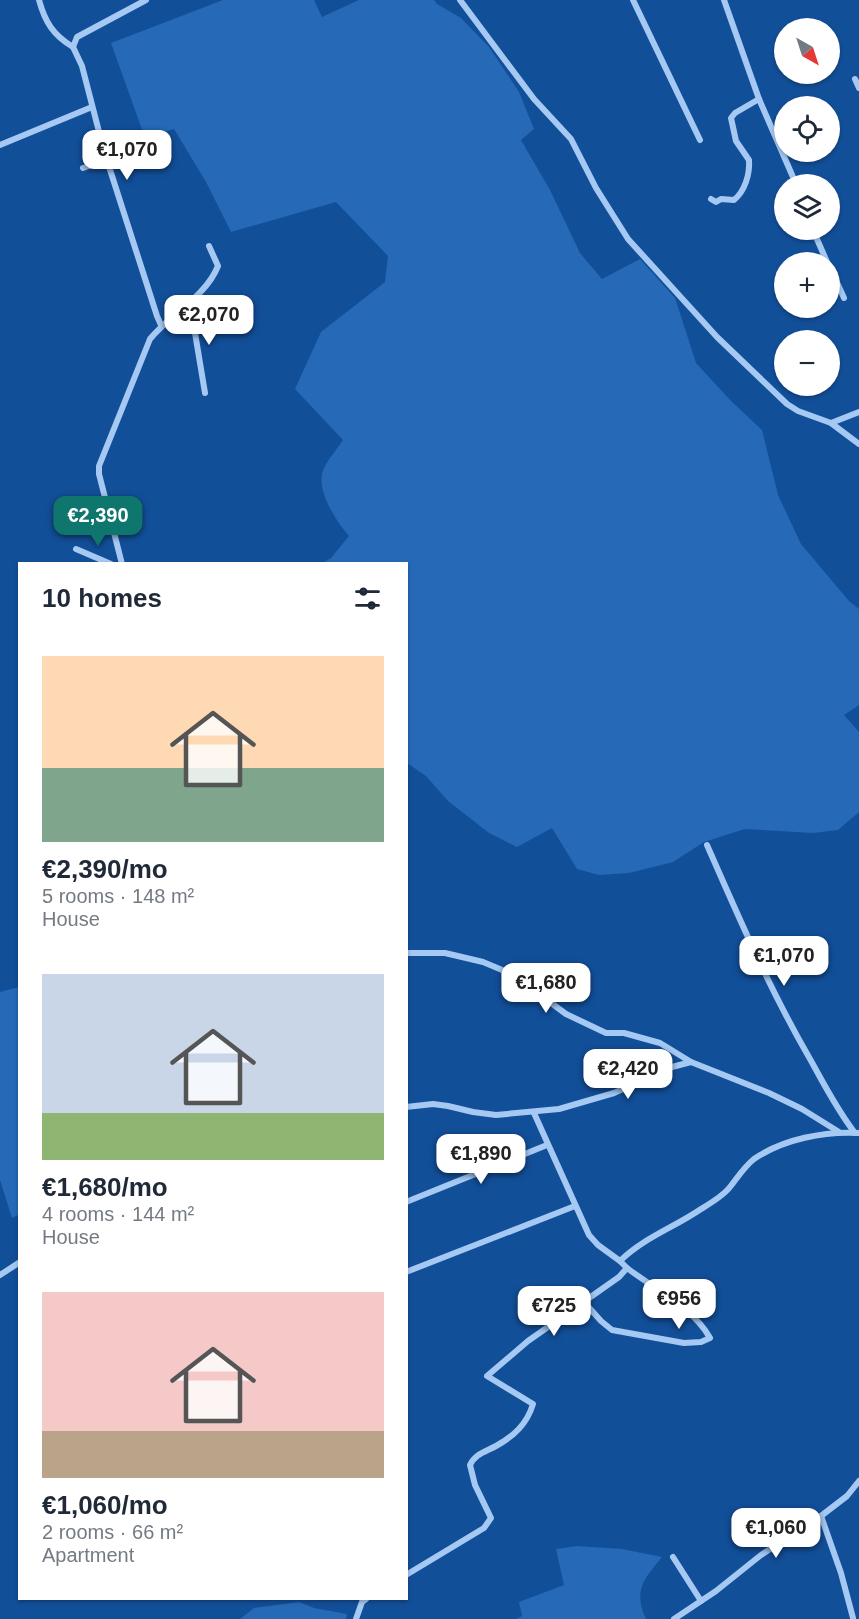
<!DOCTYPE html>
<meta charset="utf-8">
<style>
:root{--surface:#fff;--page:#f6f6f7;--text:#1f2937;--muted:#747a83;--accent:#0f766e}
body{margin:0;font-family:Arial,sans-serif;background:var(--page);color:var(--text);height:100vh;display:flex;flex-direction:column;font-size:22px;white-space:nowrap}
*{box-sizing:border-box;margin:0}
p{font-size:20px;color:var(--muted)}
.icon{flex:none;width:33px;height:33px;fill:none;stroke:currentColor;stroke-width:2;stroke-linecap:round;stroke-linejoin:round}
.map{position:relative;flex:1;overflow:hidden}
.details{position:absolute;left:18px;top:562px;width:390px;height:1038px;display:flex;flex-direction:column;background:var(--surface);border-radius:0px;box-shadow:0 2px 4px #0004}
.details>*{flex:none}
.needle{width:39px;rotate:141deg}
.tools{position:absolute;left:774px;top:18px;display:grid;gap:12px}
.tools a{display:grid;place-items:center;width:66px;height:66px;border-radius:50%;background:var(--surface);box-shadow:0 2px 4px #0004;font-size:30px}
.price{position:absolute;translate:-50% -51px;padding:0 14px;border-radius:12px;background:#fff;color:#222;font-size:20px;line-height:39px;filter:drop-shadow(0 2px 3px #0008)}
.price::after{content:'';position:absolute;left:50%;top:36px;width:18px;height:14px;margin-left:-9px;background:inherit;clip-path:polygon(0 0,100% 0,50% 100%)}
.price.selected{background:var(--accent);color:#fff}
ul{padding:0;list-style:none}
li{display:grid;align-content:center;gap:12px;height:318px;padding:0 24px}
li span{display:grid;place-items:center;height:186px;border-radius:0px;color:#555}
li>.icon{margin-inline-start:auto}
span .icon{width:108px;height:108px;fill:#fffc;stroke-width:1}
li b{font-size:26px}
h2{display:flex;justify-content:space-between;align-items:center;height:72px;padding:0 24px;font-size:26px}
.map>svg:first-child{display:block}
.green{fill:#2569b7}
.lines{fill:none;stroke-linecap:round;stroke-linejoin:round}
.minor{stroke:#a5c9f3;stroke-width:6}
</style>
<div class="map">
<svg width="859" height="1619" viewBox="0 0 859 1619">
<rect width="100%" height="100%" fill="#124f99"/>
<g class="green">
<path d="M223,0h91l8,17 37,-17h75l3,4 24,14 28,29 30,45 15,37 -13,11 29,50 30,63 22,26 38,-20 35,39 21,65 35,38 31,29 16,65 23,49 48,57 10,8v96l-15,10 15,17v80l-21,18 -25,3 -68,-4 -41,13 -31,20 -44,11 -30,2 -22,-6 -25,-41 -35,19 -28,-14 -41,-32 -22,-25 -19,-13 -1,-199h-85l10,-6 18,-22c-13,-15 -35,-48 -25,-68 5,-10 13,-19 19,-28l-48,-51 26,-57 64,-50 3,-26 -52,-54 -105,30 -25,-50 -32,-53 -29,9 -34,-95z"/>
<polygon points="19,987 20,1214 12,1218 0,1180 0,992"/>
<path d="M577,1546l45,3 40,8c-18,22 -29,33 -16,62h-130l6,-3 -3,-14 45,-17 -8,-36z"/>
<polygon points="299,1602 314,1608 347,1614 346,1619 240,1619 254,1608"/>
</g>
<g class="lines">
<g class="minor">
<path d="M39,0c6,22 14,35 34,47"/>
<polyline points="460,0 534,99 571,139 596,188 628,239 717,337 787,404 798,411 831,423 859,444"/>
<polyline points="633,0 700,140"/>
<polyline points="724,0 759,99 796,184"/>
<polyline points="73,47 82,66 104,151 157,316 161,325"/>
<polyline points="73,47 77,37 146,0"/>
<polyline points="855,79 859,88"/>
<polyline points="0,145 92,107"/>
<polyline points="83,168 140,148"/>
<path d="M711,199l5,3 5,-3 13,1c11,-9 16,-26 15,-40l-13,-19 -5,-23 4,-5 24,-14"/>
<polyline points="813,230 827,262"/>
<polyline points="830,267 844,298"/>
<polyline points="190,303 205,393"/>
<polyline points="831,423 859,412"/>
<polyline points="76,549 111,564"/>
<path d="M122,564l-23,-90v-8l51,-127c21,-26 55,-41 68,-73l-9,-20"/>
<path d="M707,845c32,73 63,145 103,214 14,25 27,51 45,74"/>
<polyline points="406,953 445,953 483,962 512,974 566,1014 606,1033 624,1033 660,1043 691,1062"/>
<polyline points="406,1107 433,1104 448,1106 473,1112 496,1115 559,1109 614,1093 672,1067 691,1062 769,1093 802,1109 839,1132"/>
<polyline points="534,1113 589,1235 598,1245 620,1261"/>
<polyline points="406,1202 547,1145"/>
<polyline points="406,1272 575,1206"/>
<polyline points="0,1275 20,1262"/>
<path d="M584,1302l17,19 11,9 72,13 17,-1 9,-4c-17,-31 -56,-49 -83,-70"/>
<polyline points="821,1516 841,1573 853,1618"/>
<polyline points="673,1557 701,1601"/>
<path d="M406,1575l78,-47 7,-10 -16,-33 -5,-20c5,-11 15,-13 26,-19 18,-10 31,-22 37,-42l-46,-28 41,-35 91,-64 8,-9 -7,-7c23,-23 55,-34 81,-52 10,-6 22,-13 29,-22 8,-10 14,-20 24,-28 29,-20 71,-28 105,-26"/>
<polyline points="356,1619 362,1602 366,1599"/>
<polyline points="674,1619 716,1591 761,1555 821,1516 847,1496 859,1481"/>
</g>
</g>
</svg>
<div class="tools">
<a><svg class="needle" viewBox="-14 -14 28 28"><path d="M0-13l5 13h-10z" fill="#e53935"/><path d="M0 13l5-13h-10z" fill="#747a83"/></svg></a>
<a><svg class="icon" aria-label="locate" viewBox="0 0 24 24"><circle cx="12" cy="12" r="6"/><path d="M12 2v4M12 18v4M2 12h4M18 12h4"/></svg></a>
<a><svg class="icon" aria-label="layers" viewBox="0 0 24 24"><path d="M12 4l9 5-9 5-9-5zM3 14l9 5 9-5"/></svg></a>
<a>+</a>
<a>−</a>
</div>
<b class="price" style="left:127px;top:181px">€1,070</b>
<b class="price" style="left:209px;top:346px">€2,070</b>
<b class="price selected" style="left:98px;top:547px">€2,390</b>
<b class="price" style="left:784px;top:987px">€1,070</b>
<b class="price" style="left:546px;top:1014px">€1,680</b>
<b class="price" style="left:628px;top:1100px">€2,420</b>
<b class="price" style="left:481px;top:1185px">€1,890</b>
<b class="price" style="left:679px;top:1330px">€956</b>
<b class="price" style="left:554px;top:1337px">€725</b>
<b class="price" style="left:776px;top:1559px">€1,060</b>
<section class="details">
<h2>10 homes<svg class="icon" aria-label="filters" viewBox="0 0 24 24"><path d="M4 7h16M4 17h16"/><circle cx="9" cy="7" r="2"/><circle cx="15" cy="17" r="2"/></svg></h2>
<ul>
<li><span style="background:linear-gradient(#ffd9b3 60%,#7fa58c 0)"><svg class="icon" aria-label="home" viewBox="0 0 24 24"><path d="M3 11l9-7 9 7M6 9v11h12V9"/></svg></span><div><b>€2,390/mo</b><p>5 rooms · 148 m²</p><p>House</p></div></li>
<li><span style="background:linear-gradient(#c9d6e8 75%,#8fb573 0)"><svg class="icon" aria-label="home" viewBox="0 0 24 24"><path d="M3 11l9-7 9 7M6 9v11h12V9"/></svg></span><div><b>€1,680/mo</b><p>4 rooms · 144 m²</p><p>House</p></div></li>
<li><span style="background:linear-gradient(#f6c9c9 75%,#b9a48a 0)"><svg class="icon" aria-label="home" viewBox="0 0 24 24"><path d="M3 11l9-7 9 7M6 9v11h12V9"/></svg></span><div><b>€1,060/mo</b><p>2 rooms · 66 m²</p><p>Apartment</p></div></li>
</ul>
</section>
</div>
